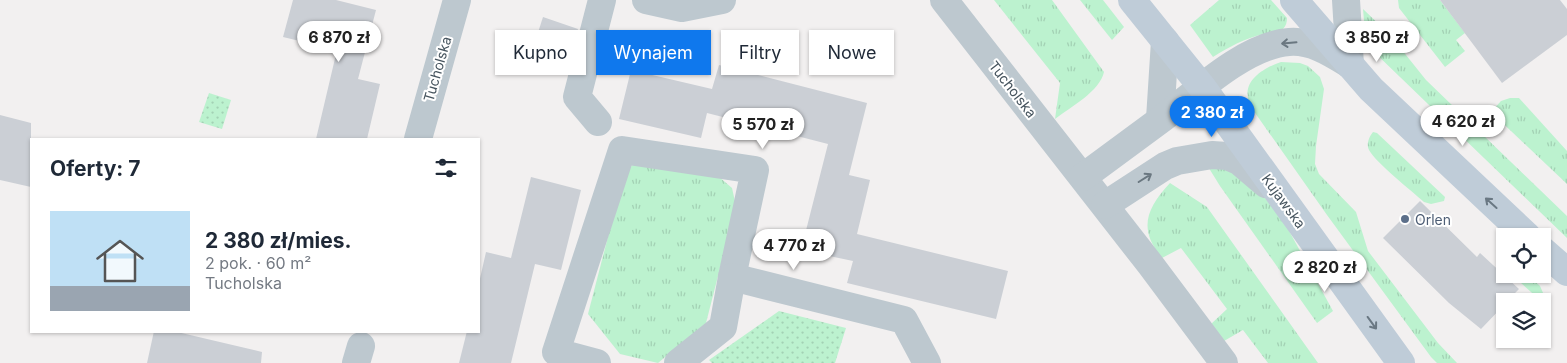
<!DOCTYPE html>
<html lang="pl">
<meta charset="utf-8">
<style>
:root{--surface:#fff;--page:#f6f6f7;--text:#1f2937;--muted:#747a83;--line:#e0e1e3;--accent:#0f78ed}
body{margin:0;font-family:Inter,sans-serif;background:var(--page);color:var(--text);height:100vh;display:flex;flex-direction:column;font-size:19px;white-space:nowrap}
*{box-sizing:border-box;margin:0}
p{font-size:16px;color:var(--muted)}
.icon{flex:none;width:28px;height:28px;fill:none;stroke:currentColor;stroke-width:2;stroke-linecap:round;stroke-linejoin:round}
.map{position:relative;flex:1;overflow:hidden}
.panel{position:absolute;left:30px;top:138px;width:450px;height:195px;display:flex;flex-direction:column;background:var(--surface);border-radius:0px;box-shadow:0 1px 4px #0004}
.panel>*{flex:none}
.banner{position:absolute;left:495px;top:30px;width:475px;height:45px;display:flex;gap:10px}
.buttons{position:absolute;left:1496px;top:228px;display:grid;gap:10px}
.buttons a{display:grid;place-items:center;width:55px;height:55px;border-radius:0px;background:var(--surface);box-shadow:0 1px 4px #0004;font-size:25px}
.price{position:absolute;translate:-50% -42px;padding:0 11px;border-radius:18px;background:#fff;color:#222;font-size:16px;line-height:32px;filter:drop-shadow(0 1px 2px #0008)}
.price::after{content:'';position:absolute;left:50%;top:30px;width:15px;height:11px;margin-left:-8px;background:inherit;clip-path:polygon(0 0,100% 0,50% 100%)}
.price.current{background:var(--accent);color:#fff}
ul{padding:0;list-style:none}
li{display:flex;align-items:center;gap:15px;height:125px;padding:0 20px}
li+li{border-top:1px solid var(--line)}
li span{display:grid;place-items:center;flex:none;width:140px;height:100px;border-radius:0px;color:#555}
li>.icon{margin-inline-start:auto}
span .icon{width:60px;height:60px;fill:#fffc;stroke-width:1}
li b{font-size:21px}
h2{display:flex;justify-content:space-between;align-items:center;height:60px;padding:0 20px;font-size:21px}
.tag{padding:0 18px;border-radius:0px;background:var(--surface);box-shadow:0 1px 4px #0004;font-size:18px;line-height:45px}
.tag.current{background:var(--accent);color:#fff}
.map>svg:first-child{display:block}
.grass{fill:url(#grass-tufts)}
.park{fill:url(#park-dots)}
.building{fill:#cbcfd5}
.lines{fill:none;stroke-linecap:round;stroke-linejoin:round}
.minor{stroke:#bdc8cf;stroke-width:28}
.secondary{stroke:#bfccd8;stroke-width:28}
.oneway{stroke:#6a7780}
.oneway2{stroke:#6a7883}
.service-dot{fill:#5c6f8a;stroke:#fff;stroke-width:2}
.labels{text-anchor:middle;dominant-baseline:central;stroke-width:4;stroke-linejoin:round;paint-order:stroke}
.street-label{font-size:14px;fill:#46545e;stroke:#fff}
.service-label{font-size:14px;fill:#4e5e75;stroke:#fff;text-anchor:start}
</style>
<div class="map">
<svg width="1567" height="363" viewBox="0 0 1567 363">
<defs>
<pattern id="grass-tufts" width="24" height="20" patternUnits="userSpaceOnUse" patternTransform="scale(1.25)"><rect width="24" height="20" fill="#bcf2cf"/><path d="M3 7l-1-3M5 7V3M7 7l1-3M15 17l-1-3M17 17v-4M19 17l1-3" fill="none" stroke="#a3d1b4"/></pattern>
<pattern id="park-dots" width="8" height="8" patternUnits="userSpaceOnUse" patternTransform="scale(1.25)"><rect width="8" height="8" fill="#bcf2cf"/><path d="M2 2h.1M6 6h.1" fill="none" stroke="#a3d1b4" stroke-width="1.8" stroke-linecap="round"/></pattern>
</defs>
<rect width="100%" height="100%" fill="#f2f0f0"/>
<g class="grass">
<path d="M994,0h58l52,72c-4,19 -33,35 -49,47l5,-36z"/>
<polygon points="1080,0 1103,0 1124,27 1112,40"/>
<path d="M1219,0h52l16,18c0,4 -1,8 -4,11 -4,4 -14,3 -19,5 -19,4 -35,13 -51,23l-23,-32z"/>
<polygon points="1398,0 1440,0 1465,33 1456,40 1465,51 1445,67 1399,8"/>
<polygon points="1363,9 1390,35 1426,80 1567,216 1567,238 1372,50 1365,32"/>
<path d="M1281,62l19,1 8,3 12,11 4,12 -8,57 -1,18 4,10 37,38 12,39 70,92 19,20h-20l-6,-6 -104,-142 -74,-105c-2,-4 -5,-8 -5,-12 -4,-19 18,-31 33,-36z"/>
<polygon points="1510,98 1519,98 1567,151 1567,184 1491,112 1501,101"/>
<path d="M1373,132l4,1 68,64 -1,4 -13,3 -7,-2c-12,-11 -48,-39 -55,-52 -3,-6 0,-13 4,-18z"/>
<polygon points="641,159 718,176 732,188 736,206 706,323 658,363 620,354 588,314 625,171"/>
<polygon points="1207,165 1244,173 1282,218 1333,311 1317,323 1220,186"/>
<path d="M1170,183l37,24 111,156h-50l-25,-33 -19,11 -13,-17 16,-15 -46,-61 -19,10c-24,-29 -16,-49 8,-75z"/>
<polygon points="1511,274 1527,274 1540,286 1550,309"/>
</g>
<g class="park">
<polygon points="209,93 231,100 222,129 199,122"/>
<polygon points="779,311 846,328 835,363 712,363 709,360"/>
</g>
<g class="building">
<polygon points="293,0 336,0 376,10 358,79 380,84 367,139 316,139 337,50 283,37"/>
<polygon points="1440,0 1560,0 1567,9 1567,35 1502,83"/>
<polygon points="543,17 578,29 569,60 533,48"/>
<polygon points="719,65 867,103 849,175 870,180 857,234 1008,271 996,319 847,283 853,261 801,250 828,144 707,113 701,138 619,119 631,70 712,89"/>
<polygon points="0,115 31,123 31,187 0,180"/>
<polygon points="531,177 581,190 561,270 535,264 511,363 459,363 467,331 479,331 479,283 486,252 511,258"/>
<polygon points="1420,201 1477,257 1480,253 1519,289 1507,301 1505,301 1505,304 1481,329 1449,303 1383,238"/>
<polygon points="154,331 173,331 262,352 261,363 147,363"/>
</g>
<g class="lines">
<g class="minor">
<polyline points="646,0 682,8 722,0"/>
<polyline points="944,0 1150,264 1224,363"/>
<polyline points="1346,0 1350,65"/>
<polyline points="1160,119 1165,41"/>
<polyline points="598,122 577,97 602,0"/>
<polyline points="418,139 457,0"/>
<path d="M1083,177c27,-20 53,-39 80,-59 33,-26 83,-73 126,-76 22,-2 42,11 60,22"/>
<polyline points="1105,205 1165,166 1177,161 1212,155 1227,156 1239,161 1266,184"/>
<polyline points="356,363 361,346"/>
<polyline points="597,363 556,352 622,150 755,170 732,277"/>
<polyline points="678,363 723,327 732,277 904,320 927,363"/>
</g>
<g class="secondary">
<polyline points="1132,0 1202,87 1401,363"/>
<polyline points="1294,0 1371,89 1527,236"/>
<polyline points="1542,250 1567,272"/>
</g>
</g>
<defs><path id="oneway-shaft" d="M-6 0H5M1.5-3L5.5 0L1.5 3" fill="none" stroke-width="1.6" stroke-linecap="round" stroke-linejoin="round" transform="scale(1.25)"/></defs>
<g class="oneway">
<use href="#oneway-shaft" transform="translate(1289 43) rotate(175)"/>
<use href="#oneway-shaft" transform="translate(1145 178) rotate(-32)"/>
</g>
<g class="oneway2">
<use href="#oneway-shaft" transform="translate(1491 203) rotate(-138)"/>
<use href="#oneway-shaft" transform="translate(1372 323) rotate(54)"/>
</g>
<circle class="service-dot" cx="1405" cy="219" r="5"/>
<g class="labels">
<g class="street-label">
<text transform="translate(437 69) rotate(-74)">Tucholska</text>
<text transform="translate(1013 89) rotate(52)">Tucholska</text>
<text transform="translate(1284 201) rotate(54)">Kujawska</text>
</g>
<g class="service-label">
<text x="1415" y="219">Orlen</text>
</g>
</g>
</svg>
<div class="buttons">
<a><svg class="icon" aria-label="locate" viewBox="0 0 24 24"><circle cx="12" cy="12" r="6"/><path d="M12 2v4M12 18v4M2 12h4M18 12h4"/></svg></a>
<a><svg class="icon" aria-label="layers" viewBox="0 0 24 24"><path d="M12 4l9 5-9 5-9-5zM3 14l9 5 9-5"/></svg></a>
</div>
<b class="price" style="left:339px;top:63px">6 870 zł</b>
<b class="price" style="left:1377px;top:63px">3 850 zł</b>
<b class="price current" style="left:1212px;top:138px">2 380 zł</b>
<b class="price" style="left:1463px;top:147px">4 620 zł</b>
<b class="price" style="left:763px;top:150px">5 570 zł</b>
<b class="price" style="left:794px;top:271px">4 770 zł</b>
<b class="price" style="left:1325px;top:293px">2 820 zł</b>
<div class="banner">
<a class="tag">Kupno</a>
<a class="tag current">Wynajem</a>
<a class="tag">Filtry</a>
<a class="tag">Nowe</a>
</div>
<section class="panel">
<h2>Oferty: 7<svg class="icon" aria-label="filters" viewBox="0 0 24 24"><path d="M4 7h16M4 17h16"/><circle cx="9" cy="7" r="2"/><circle cx="15" cy="17" r="2"/></svg></h2>
<ul>
<li><span style="background:linear-gradient(#bfe0f5 75%,#9aa5b1 0)"><svg class="icon" aria-label="home" viewBox="0 0 24 24"><path d="M3 11l9-7 9 7M6 9v11h12V9"/></svg></span><div><b>2 380 zł/mies.</b><p>2 pok. · 60 m²</p><p>Tucholska</p></div></li>
</ul>
</section>
</div>
